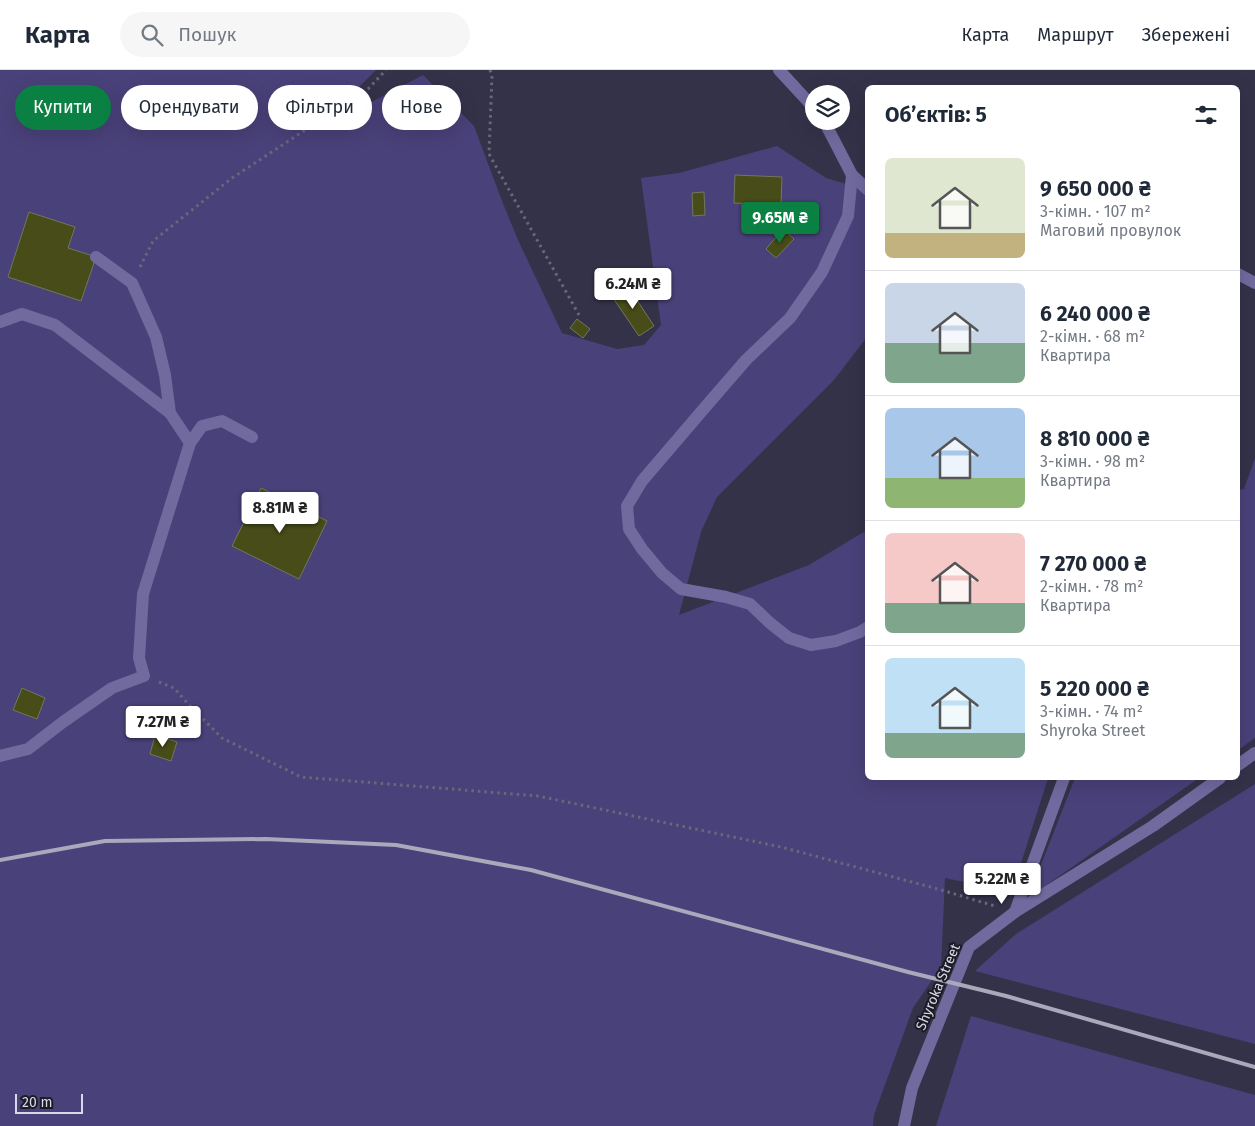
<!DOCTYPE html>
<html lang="uk">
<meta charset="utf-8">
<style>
:root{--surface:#fff;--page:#f6f6f7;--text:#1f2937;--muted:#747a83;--line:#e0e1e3;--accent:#0b8043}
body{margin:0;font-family:"Fira Sans",sans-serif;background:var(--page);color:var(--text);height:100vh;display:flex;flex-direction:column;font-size:19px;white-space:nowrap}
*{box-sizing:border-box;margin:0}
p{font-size:16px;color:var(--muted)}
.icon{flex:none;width:28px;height:28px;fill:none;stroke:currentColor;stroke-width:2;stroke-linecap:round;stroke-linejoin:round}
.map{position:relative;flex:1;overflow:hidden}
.side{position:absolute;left:865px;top:15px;width:375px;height:695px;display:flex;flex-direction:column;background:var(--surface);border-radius:8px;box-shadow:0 5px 20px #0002}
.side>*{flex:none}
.banner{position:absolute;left:15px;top:15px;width:475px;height:45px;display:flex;gap:10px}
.controls{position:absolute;left:805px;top:15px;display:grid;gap:10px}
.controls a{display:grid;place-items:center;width:45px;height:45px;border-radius:50%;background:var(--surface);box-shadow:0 5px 20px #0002;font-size:25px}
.scale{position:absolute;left:15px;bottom:12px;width:68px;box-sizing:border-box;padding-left:5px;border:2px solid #d9d8e7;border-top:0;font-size:14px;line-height:18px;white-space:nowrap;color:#d9d8e7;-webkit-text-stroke:4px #1c1c26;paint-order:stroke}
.price{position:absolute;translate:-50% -42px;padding:0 11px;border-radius:5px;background:#fff;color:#222;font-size:16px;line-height:32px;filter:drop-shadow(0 1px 2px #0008)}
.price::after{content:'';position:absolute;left:50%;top:30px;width:15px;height:11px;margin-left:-8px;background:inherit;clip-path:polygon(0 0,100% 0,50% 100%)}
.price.on{background:var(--accent);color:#fff}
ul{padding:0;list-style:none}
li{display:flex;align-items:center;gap:15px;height:125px;padding:0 20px}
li+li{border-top:1px solid var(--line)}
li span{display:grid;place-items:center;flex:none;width:140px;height:100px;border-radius:8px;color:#555}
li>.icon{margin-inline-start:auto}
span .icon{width:60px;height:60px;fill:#fffc;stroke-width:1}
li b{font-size:21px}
h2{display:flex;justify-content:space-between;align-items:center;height:60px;padding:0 20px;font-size:21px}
.chip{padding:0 18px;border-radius:22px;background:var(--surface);box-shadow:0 5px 20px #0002;font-size:18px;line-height:45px}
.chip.on{background:var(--accent);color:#fff}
header{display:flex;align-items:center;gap:30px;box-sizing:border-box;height:70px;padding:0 25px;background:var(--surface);border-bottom:1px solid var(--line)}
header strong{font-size:24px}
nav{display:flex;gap:28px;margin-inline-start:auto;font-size:18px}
.search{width:350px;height:45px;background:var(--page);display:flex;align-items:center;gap:12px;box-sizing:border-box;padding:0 18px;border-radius:28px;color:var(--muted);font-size:19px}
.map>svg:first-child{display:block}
.green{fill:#494179}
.building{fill:#474c18;stroke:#73775c}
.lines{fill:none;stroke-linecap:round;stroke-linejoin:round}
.path{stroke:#69677b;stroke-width:3;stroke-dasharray:2.5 4;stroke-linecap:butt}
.minor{stroke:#706a9f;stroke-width:12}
.rail{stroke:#aaa8ba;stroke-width:4}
.labels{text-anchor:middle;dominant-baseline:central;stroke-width:4;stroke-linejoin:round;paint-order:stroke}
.street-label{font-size:14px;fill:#d9d8e7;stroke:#1c1c26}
</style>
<header>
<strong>Карта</strong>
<div class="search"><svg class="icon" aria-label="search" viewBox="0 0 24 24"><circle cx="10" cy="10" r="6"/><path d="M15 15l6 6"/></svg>Пошук</div>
<nav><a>Карта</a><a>Маршрут</a><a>Збережені</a></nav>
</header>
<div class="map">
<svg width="1255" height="1056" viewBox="0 0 1255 1056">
<rect width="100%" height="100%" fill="#343249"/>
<g class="green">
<polygon points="0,0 376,0 357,19 364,36 423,5 474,56 502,131 518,170 562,263 617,279 644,275 661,255 641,108 679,103 777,76 826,108 867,120 867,267 834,310 717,427 701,462 679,545 809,495 867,460 868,708 1048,708 1012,822 945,808 941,897 913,938 874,1045 873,1056 0,1056"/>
<polygon points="1255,388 1255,668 1238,680 1238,420 1244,419"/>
<polygon points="1075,708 1199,708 1028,828"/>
<polygon points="1255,714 1255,974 975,901 1016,864"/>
<polygon points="971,946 1255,1025 1255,1056 936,1056"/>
</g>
<g class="building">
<polygon points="735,105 782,107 781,135 734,133"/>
<polygon points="704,122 705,145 693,146 692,123"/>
<polygon points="29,142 75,157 68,178 96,187 81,231 8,207"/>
<polygon points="783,159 794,169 776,188 766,179"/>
<polygon points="627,215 654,256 639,266 611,225"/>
<polygon points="577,249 590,259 583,268 570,258"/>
<polygon points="261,418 327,451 299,509 232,476"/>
<polygon points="22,618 45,628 37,649 13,640"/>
<polygon points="155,665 177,672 171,691 150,684"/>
</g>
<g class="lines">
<g class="path">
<polyline points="490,0 492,6 489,84 579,245"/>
<polyline points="140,197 153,171 232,108 368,19 386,0"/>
<polyline points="159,612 174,618 191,637 222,668 301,707 538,726 781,777 938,819 995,836"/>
</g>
<g class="minor">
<polyline points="779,0 814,38"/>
<polyline points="824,51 852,105 868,120"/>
<polyline points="852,105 848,146 822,202 790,248 746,290 707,335 642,411 627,436 629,459 642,479 662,503 681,519 726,527 750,534 770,553 789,568 811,575 836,571 860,562 868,557"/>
<polyline points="96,187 132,213 156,267 165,305 170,343 190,373"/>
<polyline points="1238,204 1255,213"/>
<polyline points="0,252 22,244 55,255 170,343"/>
<polyline points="0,686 28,679 63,652 112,618 144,606 139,588 143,524 190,373 202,356 222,351 252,367"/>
<polyline points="1238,695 1255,683"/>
<polyline points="1015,842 1064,708"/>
<polyline points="904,1056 912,1018 969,877 1015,842 1153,756 1220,708"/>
</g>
<polyline class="rail" points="0,790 105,771 266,769 396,775 531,800 908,902 1006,926 1255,997"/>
</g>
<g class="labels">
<g class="street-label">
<text transform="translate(938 917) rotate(-67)">Shyroka Street</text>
</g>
</g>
</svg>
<div class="controls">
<a><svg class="icon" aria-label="layers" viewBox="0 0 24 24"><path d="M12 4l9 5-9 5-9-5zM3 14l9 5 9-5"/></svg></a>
</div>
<div class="scale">20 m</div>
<b class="price on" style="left:780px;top:174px">9.65M ₴</b>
<b class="price" style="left:633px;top:240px">6.24M ₴</b>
<b class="price" style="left:280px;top:464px">8.81M ₴</b>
<b class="price" style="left:163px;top:678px">7.27M ₴</b>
<b class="price" style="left:1002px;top:835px">5.22M ₴</b>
<div class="banner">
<a class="chip on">Купити</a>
<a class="chip">Орендувати</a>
<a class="chip">Фільтри</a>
<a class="chip">Нове</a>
</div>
<section class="side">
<h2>Об’єктів: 5<svg class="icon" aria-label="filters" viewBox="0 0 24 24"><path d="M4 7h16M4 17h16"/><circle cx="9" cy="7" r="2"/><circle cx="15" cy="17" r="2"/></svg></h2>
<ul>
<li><span style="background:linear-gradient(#dfe7d0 75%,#c2b280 0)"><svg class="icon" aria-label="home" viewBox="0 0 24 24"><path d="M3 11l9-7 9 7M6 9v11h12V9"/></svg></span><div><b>9 650 000 ₴</b><p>3-кімн. · 107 m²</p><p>Маговий провулок</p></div></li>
<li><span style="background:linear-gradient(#c9d6e8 60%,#7fa58c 0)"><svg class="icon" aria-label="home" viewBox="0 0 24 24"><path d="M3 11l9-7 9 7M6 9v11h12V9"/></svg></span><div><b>6 240 000 ₴</b><p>2-кімн. · 68 m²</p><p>Квартира</p></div></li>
<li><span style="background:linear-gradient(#a9c7e8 70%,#8fb573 0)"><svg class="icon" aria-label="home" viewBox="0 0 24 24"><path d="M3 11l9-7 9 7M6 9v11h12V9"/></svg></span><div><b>8 810 000 ₴</b><p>3-кімн. · 98 m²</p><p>Квартира</p></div></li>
<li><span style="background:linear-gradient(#f6c9c9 70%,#7fa58c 0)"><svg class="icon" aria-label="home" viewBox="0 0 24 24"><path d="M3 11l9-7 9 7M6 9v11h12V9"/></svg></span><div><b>7 270 000 ₴</b><p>2-кімн. · 78 m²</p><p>Квартира</p></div></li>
<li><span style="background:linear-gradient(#bfe0f5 75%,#7fa58c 0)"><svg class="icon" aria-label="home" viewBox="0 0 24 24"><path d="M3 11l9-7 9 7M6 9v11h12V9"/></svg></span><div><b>5 220 000 ₴</b><p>3-кімн. · 74 m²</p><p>Shyroka Street</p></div></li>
</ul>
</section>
</div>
